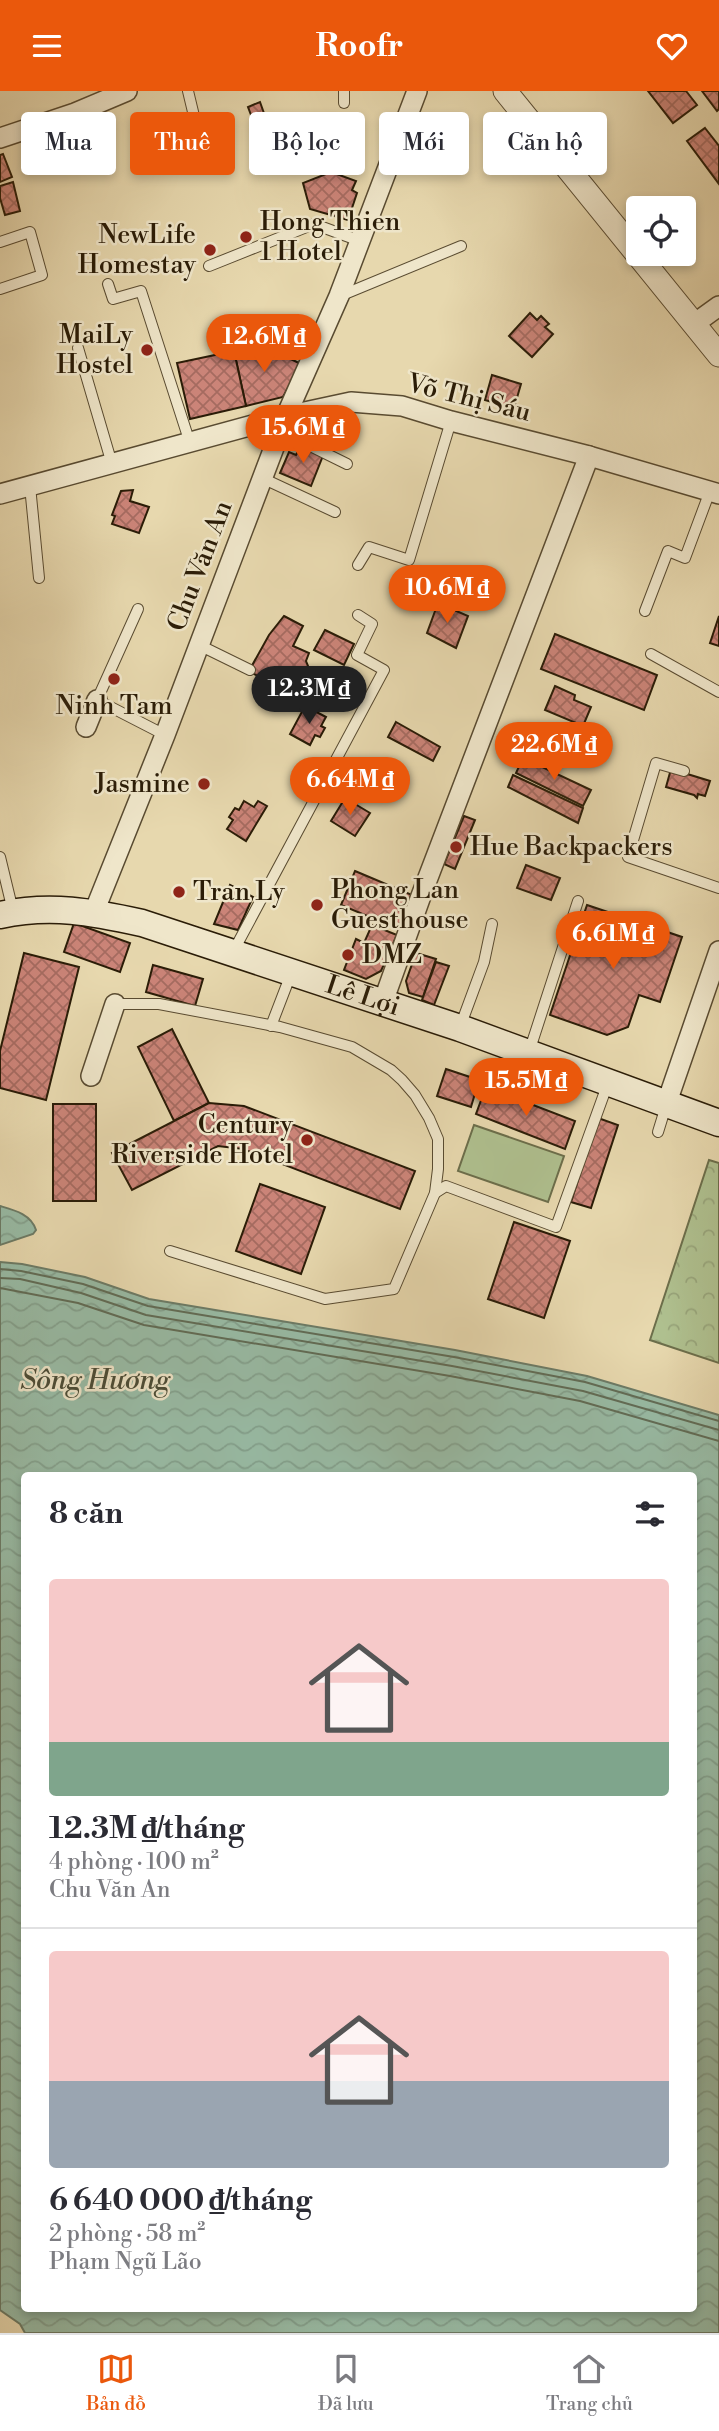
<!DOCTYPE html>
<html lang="vi">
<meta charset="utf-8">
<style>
:root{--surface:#fff;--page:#f2f2f3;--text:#2b2b33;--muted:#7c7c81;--line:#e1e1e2;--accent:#ea580c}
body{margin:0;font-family:"Libre Bodoni",serif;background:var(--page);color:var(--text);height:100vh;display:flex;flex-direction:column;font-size:26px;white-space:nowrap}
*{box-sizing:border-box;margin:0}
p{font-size:23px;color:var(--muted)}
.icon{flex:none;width:38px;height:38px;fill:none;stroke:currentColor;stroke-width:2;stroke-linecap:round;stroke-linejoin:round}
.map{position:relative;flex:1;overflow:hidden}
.panel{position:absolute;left:21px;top:1381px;width:676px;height:840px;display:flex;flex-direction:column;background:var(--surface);border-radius:7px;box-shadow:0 4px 10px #0003}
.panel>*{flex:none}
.guide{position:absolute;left:21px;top:21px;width:677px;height:63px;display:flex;gap:14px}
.fabs{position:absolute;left:626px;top:105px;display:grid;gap:14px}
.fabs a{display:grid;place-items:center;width:70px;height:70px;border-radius:7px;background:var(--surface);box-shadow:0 4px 10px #0003;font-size:35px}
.price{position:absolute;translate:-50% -60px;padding:0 16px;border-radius:24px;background:var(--accent);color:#fff;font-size:23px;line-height:46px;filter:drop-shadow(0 2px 4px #0008)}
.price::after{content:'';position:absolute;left:50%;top:42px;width:21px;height:16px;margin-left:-10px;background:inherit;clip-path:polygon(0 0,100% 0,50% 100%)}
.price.selected{background:#222;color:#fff}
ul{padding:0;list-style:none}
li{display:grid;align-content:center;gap:14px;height:371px;padding:0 28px}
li+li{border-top:2px solid var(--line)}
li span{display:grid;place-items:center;height:217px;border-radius:7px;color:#555}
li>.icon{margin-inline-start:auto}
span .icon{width:126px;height:126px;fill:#fffc;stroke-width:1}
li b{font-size:30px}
h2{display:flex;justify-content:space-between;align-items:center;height:84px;padding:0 28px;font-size:30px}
.pill{padding:0 24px;border-radius:7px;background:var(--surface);box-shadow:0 4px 10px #0003;font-size:24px;line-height:63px}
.pill.selected{background:var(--accent);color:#fff}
header{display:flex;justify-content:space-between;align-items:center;height:91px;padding:0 28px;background:var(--accent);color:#fff;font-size:32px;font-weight:700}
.tab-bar{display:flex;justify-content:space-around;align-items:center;height:98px;border-top:2px solid var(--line);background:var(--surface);font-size:19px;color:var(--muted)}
.tab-bar a{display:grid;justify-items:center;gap:4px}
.tab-bar .selected{color:var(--accent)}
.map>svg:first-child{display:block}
.grass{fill:#afc08f;stroke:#6c6e4b;stroke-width:2}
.forest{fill:url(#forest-crowns);stroke:#6c6e4b;stroke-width:2}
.water{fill:url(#water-waves);stroke:#6c7b66;stroke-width:2;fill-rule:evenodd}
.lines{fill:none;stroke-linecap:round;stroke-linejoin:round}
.shore{stroke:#616c56;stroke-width:2}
.building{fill:url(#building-cross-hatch);stroke:#2a1c07;stroke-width:2}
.service-casing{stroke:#594b31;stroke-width:12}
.minor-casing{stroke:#594b31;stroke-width:22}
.tertiary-casing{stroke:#594b31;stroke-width:25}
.secondary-casing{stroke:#2a1c07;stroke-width:29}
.service{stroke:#efe6ca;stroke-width:10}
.minor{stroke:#efe6ca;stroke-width:19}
.tertiary{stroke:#efe6ca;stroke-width:23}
.secondary{stroke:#efe6ca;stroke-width:26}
.poi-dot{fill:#8f2418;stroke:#efe6ca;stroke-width:2.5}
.labels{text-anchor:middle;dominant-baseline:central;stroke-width:5;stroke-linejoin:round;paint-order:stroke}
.poi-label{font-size:26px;fill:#2a1c07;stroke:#efe6ca;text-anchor:start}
.street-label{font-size:26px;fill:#2a1c07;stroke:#efe6ca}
.water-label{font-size:28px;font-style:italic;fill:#4b4c36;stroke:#efe6ca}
</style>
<header><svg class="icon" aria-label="menu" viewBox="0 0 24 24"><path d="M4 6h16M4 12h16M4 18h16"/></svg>Roofr<svg class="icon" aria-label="heart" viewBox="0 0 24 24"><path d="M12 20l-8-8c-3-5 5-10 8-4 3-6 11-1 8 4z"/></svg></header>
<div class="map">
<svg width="719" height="2242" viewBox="0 0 719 2242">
<defs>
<pattern id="forest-crowns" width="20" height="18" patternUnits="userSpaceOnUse" patternTransform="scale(1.75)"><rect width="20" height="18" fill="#afc08f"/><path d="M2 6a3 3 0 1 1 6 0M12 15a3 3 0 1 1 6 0" fill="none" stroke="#97a47a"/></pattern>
<pattern id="water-waves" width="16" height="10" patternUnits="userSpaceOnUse" patternTransform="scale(1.75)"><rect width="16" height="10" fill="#98bba5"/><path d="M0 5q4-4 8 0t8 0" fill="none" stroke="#83a08d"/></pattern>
<pattern id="building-cross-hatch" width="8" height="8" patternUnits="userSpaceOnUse" patternTransform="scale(1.75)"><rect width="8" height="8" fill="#cb8478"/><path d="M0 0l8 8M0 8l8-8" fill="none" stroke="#a56b60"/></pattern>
</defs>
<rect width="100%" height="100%" fill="#e7d8ae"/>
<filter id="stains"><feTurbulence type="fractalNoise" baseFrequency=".00286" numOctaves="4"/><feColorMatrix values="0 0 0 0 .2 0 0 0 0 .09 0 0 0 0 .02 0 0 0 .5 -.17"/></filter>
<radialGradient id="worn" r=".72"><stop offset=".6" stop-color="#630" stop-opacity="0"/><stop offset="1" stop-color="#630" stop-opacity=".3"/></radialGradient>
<polygon class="grass" points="474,1034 564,1065 548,1111 458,1080"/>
<polygon class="forest" points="709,1069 719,1072 719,1272 650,1249"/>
<g class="water">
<path d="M0,1115c14,4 31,8 36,24l-3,4 -33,11z"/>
<path d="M0,1171l22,2 63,13 64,22 306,51 132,26 132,39v918h-694l-5,-9 -20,-14zM24,1384h669v833h-669z"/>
</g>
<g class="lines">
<g class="shore">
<polyline points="0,1178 21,1180 83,1193 148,1215 454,1266 585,1291 719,1330"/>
<polyline points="0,1187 20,1188 81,1202 146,1224 452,1275 583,1300 719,1339"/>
<polyline points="0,1197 78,1212 144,1234 450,1285 580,1310 719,1350"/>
</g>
</g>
<g class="building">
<polygon points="648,0 686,0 697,14 673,32"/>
<polygon points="702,0 719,0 719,18 717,20"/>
<polygon points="260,11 277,59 262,65 253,38 256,37 248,16"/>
<polygon points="705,37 719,55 719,93 687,50"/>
<polygon points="3,63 12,86 0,91 0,64"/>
<polygon points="331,81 356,90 352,99 357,102 348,129 310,118 303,92"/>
<polygon points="13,91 20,120 5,124 0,107 0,95"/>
<polygon points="530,222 537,229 541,225 549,233 545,236 553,243 532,266 509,245"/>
<polygon points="264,255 301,273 283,306 246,315 234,260"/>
<polygon points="234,260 246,315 190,328 177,272"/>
<polygon points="492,284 521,293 514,317 485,309"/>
<polygon points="304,354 324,362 311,395 280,382 289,361 296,364 300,356 303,357"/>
<polygon points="133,399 130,410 149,416 139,442 112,433 115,425 112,424 121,400"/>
<polygon points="438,512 468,525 456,557 427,542"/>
<polygon points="284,525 303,535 293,555 309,562 306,570 308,575 301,587 295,589 287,602 249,580 269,544"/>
<polygon points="719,525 719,555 710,552"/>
<polygon points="325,539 354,553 344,574 314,559"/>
<polygon points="555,543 657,584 644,619 541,578"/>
<polygon points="555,595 575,604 574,609 591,616 583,635 545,619"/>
<polygon points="305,615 326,626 321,635 325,637 320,646 315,644 310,654 290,643"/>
<polygon points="396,631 440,656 433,670 388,646"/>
<polygon points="523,667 591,699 583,715 516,682"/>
<polygon points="671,678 710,690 705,705 698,703 697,707 694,704 666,696"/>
<polygon points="513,684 583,717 578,732 508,696"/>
<polygon points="345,707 370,722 355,745 331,730"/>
<polygon points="244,710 254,716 258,710 267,715 246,750 227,738 233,729 229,726 235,717 239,719"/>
<polygon points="464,725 475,729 455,778 444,773"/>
<polygon points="526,774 560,787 551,809 517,797"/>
<polygon points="355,780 412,804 398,838 341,814"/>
<polygon points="230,794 253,806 238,839 214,833"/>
<polygon points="587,814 682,846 660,911 639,904 628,936 607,944 550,924"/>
<polygon points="74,832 130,852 120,881 64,861"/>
<polygon points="372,834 397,844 381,880 366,888 344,879 356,848 364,852"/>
<polygon points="24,862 79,876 46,1009 0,997 0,960"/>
<polygon points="416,862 436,868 423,906 409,902 406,890"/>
<polygon points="436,871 449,875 434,914 422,909"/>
<polygon points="153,874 203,888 195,915 146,901"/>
<polygon points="172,938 209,1012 174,1030 138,956"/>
<polygon points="446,978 479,989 471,1016 437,1005"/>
<polygon points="486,996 575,1030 565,1058 476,1023"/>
<polygon points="209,1012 244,1015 415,1080 400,1118 243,1058 218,1055 132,1099 112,1062"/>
<rect x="53" y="1013" width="43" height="97"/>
<polygon points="598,1027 618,1034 591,1117 571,1111"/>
<polygon points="260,1093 325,1116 301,1183 236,1160"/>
<polygon points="514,1131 570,1150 544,1227 488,1208"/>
</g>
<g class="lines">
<defs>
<g id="service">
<polyline points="344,12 344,0"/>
<polyline points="157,41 194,25 188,0"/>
<polyline points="0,151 30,141 42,184 0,198"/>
<polyline points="209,175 314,133 360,150"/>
<polyline points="108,193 113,208 141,200 190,352"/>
<polyline points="340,205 461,155"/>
<polyline points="78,257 112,373"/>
<polyline points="280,340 347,373"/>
<polyline points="262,387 335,421"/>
<polyline points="30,395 39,487"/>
<polyline points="358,474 369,456 409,469 451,330"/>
<polyline points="138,518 97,609 165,644"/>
<polyline points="645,520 668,460 685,467 710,400"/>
<polyline points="199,554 250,579"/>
<polyline points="651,563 719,601"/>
<polyline points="684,680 656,672 628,766 719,797"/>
<polyline points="0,766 13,820"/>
<polyline points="233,861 384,579 357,564 372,533 358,524"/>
<polyline points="115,913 159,913 280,936 352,956 391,979 402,989 415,1004 429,1027 438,1048 438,1078 435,1102 394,1198 325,1208 170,1160"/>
<polyline points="271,935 291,883"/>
<polyline points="460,936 484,871 492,833"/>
<polyline points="529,961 578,810"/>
<polyline points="658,1041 666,1015"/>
<polyline points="435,1102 446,1095 556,1136 608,992"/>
</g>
<g id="minor">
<polyline points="0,47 75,22 127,0"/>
<polyline points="694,233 719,215"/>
<polyline points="0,403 286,325 351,311 402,315 451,330 589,365 719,403"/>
<polyline points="86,636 97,609"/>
<polyline points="94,821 165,644 286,325 339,205 417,0"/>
<polyline points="383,911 421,805 589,365"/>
<polyline points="91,985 115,913"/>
<polyline points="666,1014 719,860"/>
</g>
<polyline id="tertiary" points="505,0 719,264"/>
<g id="secondary">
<path id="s1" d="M0,824c51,-11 92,-3 142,8l318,105 259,95"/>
</g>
</defs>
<use href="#service" class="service-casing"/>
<use href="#minor" class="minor-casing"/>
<use href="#tertiary" class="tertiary-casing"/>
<use href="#secondary" class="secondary-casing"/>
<use href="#service" class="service"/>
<use href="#minor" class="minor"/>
<use href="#tertiary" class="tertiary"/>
<use href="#secondary" class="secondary"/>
</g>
<g class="poi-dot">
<circle cx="246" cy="146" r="7"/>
<circle cx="210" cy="159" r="7"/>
<circle cx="147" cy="259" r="7"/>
<circle cx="114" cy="588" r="7"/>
<circle cx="204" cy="693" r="7"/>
<circle cx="456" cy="756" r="7"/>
<circle cx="179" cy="801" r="7"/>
<circle cx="317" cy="814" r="7"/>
<circle cx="348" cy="864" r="7"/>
<circle cx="307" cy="1049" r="7"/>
</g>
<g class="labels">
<g class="poi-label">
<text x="260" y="131">Hong Thien<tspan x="260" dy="30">1 Hotel</tspan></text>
<text x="196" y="144" text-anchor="end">NewLife<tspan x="196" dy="30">Homestay</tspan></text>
<text x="133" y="244" text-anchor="end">MaiLy<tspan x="133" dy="30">Hostel</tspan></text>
<text x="114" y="615" text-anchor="middle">Ninh Tam</text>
<text x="190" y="693" text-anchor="end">Jasmine</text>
<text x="470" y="756">Hue Backpackers</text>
<text x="331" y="799">Phong Lan<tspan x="331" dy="30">Guesthouse</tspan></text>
<text x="193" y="801">Tran Ly</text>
<text x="362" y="864">DMZ</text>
<text x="293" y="1034" text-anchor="end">Century<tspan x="293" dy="30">Riverside Hotel</tspan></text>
</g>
<g class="street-label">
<text transform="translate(469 307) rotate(14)">Võ Thị Sáu</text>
<text transform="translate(200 475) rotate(-69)">Chu Văn An</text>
<text stroke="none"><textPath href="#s1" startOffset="376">Lê Lợi</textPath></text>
</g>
<g class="water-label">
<text x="95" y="1289">Sông Hương</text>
</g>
</g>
<rect width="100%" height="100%" filter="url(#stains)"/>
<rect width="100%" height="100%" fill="url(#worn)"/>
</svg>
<div class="fabs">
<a><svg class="icon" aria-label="locate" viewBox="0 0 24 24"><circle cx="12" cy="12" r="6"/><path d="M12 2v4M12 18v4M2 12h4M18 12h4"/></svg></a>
</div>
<b class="price" style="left:264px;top:283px">12.6M ₫</b>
<b class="price" style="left:303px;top:374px">15.6M ₫</b>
<b class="price" style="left:447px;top:534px">10.6M ₫</b>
<b class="price selected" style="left:309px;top:635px">12.3M ₫</b>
<b class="price" style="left:554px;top:691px">22.6M ₫</b>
<b class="price" style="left:350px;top:726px">6.64M ₫</b>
<b class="price" style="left:613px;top:880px">6.61M ₫</b>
<b class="price" style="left:526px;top:1027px">15.5M ₫</b>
<div class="guide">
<a class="pill">Mua</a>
<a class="pill selected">Thuê</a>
<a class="pill">Bộ lọc</a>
<a class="pill">Mới</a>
<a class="pill">Căn hộ</a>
</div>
<section class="panel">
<h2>8 căn<svg class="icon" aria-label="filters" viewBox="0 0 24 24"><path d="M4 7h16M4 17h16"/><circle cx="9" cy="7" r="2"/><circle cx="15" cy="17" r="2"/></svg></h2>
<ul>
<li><span style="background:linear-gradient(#f6c9c9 75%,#7fa58c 0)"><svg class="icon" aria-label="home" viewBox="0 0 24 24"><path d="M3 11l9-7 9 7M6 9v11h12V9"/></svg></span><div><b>12.3M ₫/tháng</b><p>4 phòng · 100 m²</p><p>Chu Văn An</p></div></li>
<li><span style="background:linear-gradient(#f6c9c9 60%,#9aa5b1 0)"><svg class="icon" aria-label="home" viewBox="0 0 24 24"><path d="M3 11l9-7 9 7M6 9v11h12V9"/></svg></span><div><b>6 640 000 ₫/tháng</b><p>2 phòng · 58 m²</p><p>Phạm Ngũ Lão</p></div></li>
</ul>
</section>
</div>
<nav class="tab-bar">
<a class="selected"><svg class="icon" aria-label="map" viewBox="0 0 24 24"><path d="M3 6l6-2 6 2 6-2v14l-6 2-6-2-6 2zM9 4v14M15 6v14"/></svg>Bản đồ</a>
<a><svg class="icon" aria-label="saved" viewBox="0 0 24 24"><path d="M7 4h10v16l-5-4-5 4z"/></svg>Đã lưu</a>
<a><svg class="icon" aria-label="home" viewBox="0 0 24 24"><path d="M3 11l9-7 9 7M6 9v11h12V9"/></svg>Trang chủ</a>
</nav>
